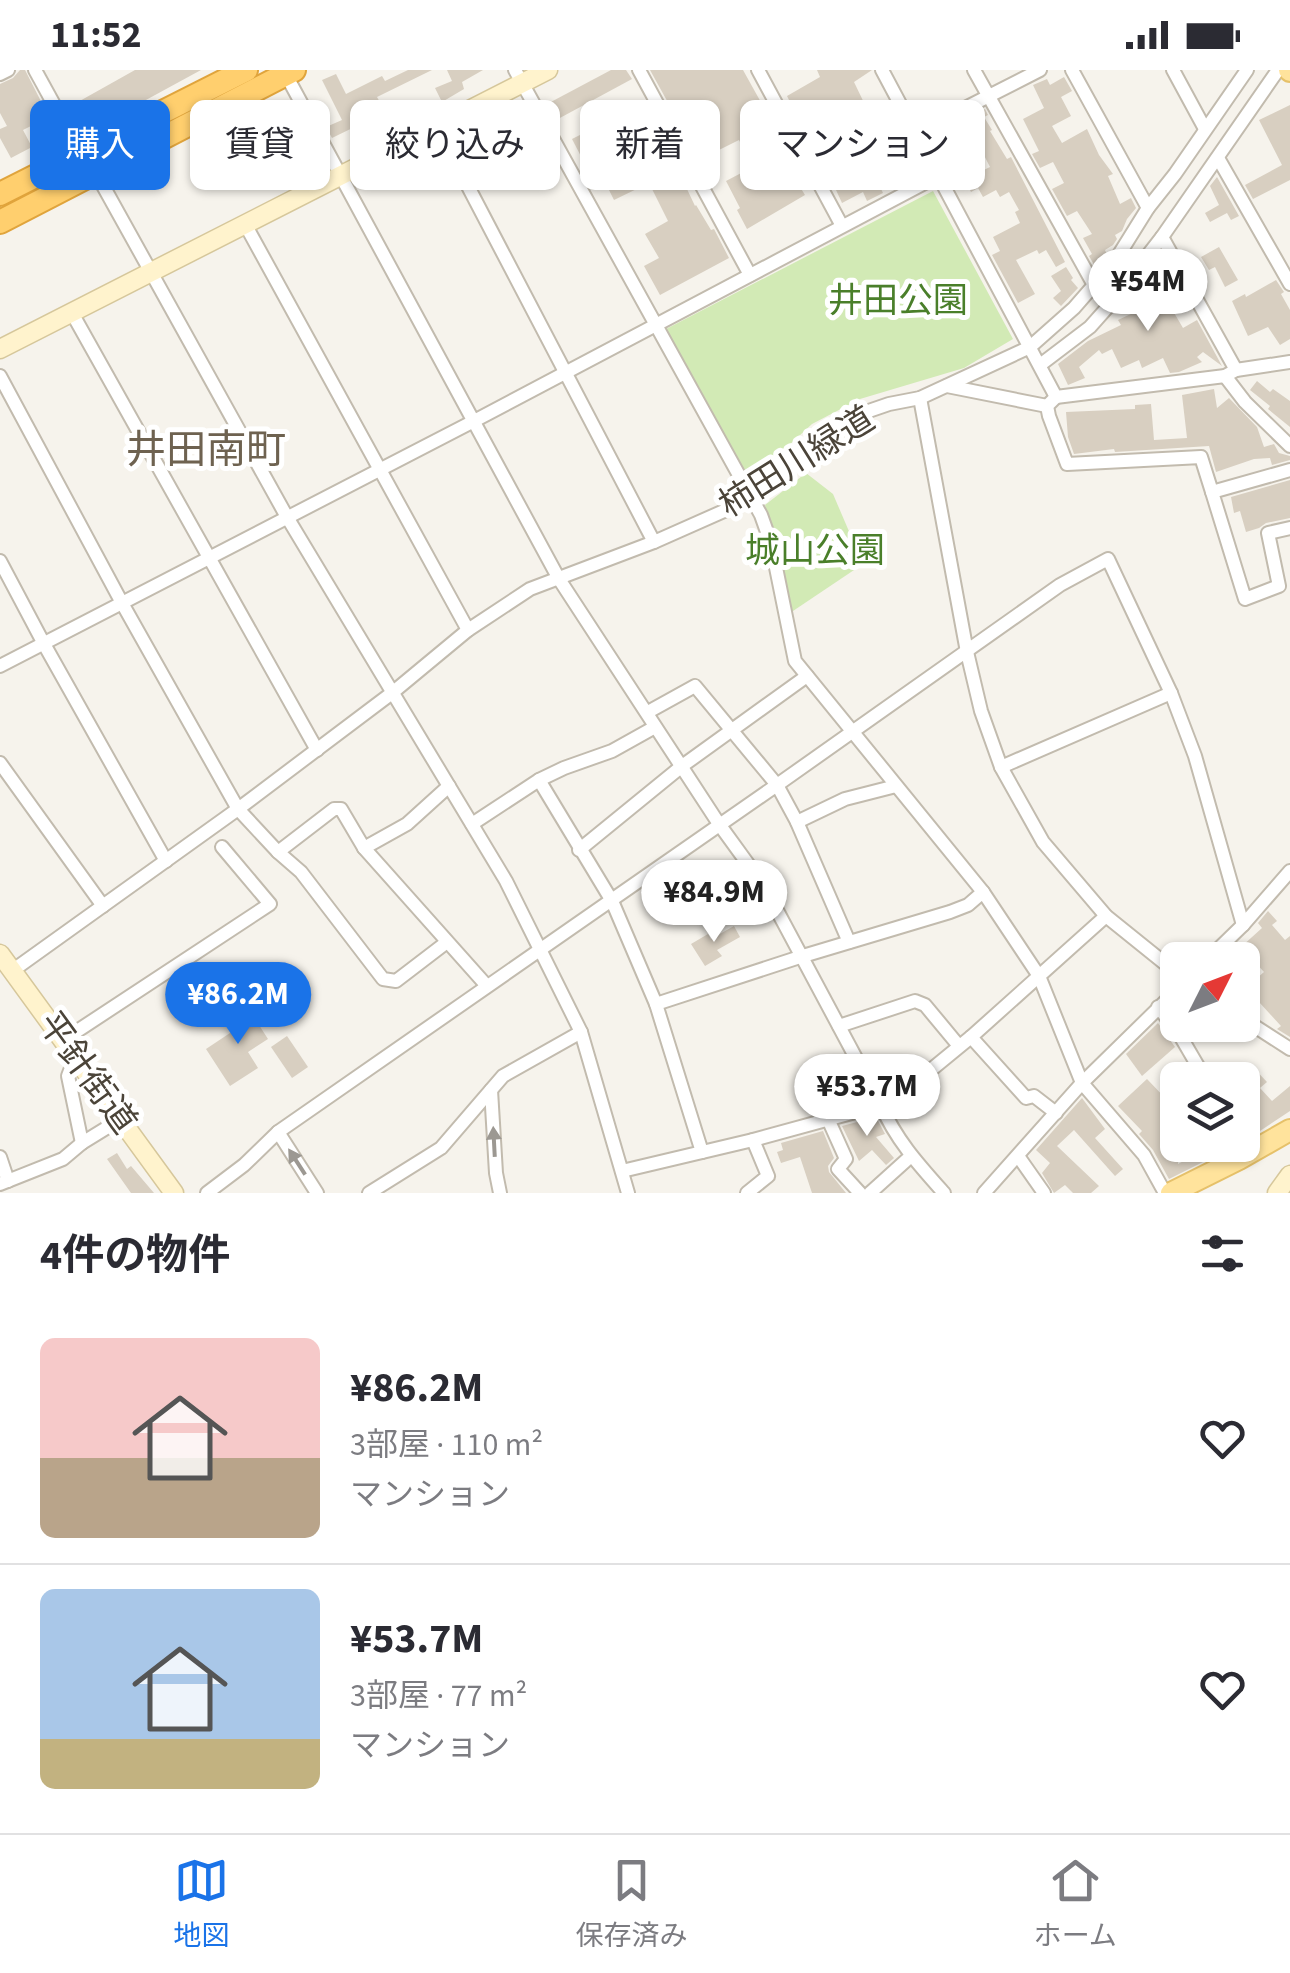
<!DOCTYPE html>
<html lang="ja">
<meta charset="utf-8">
<style>
:root{--surface:#fff;--page:#f7f7f7;--text:#2b2b33;--muted:#7c7c81;--line:#e1e1e2;--accent:#1a73e8}
body{margin:0;font-family:"Source Sans 3","Noto Sans JP",sans-serif;background:var(--page);color:var(--text);height:100vh;display:flex;flex-direction:column;font-size:38px;white-space:nowrap}
*{box-sizing:border-box;margin:0}
p{font-size:32px;color:var(--muted)}
.icon{flex:none;width:55px;height:55px;fill:none;stroke:currentColor;stroke-width:2;stroke-linecap:round;stroke-linejoin:round}
.map{position:relative;height:1123px;overflow:hidden}
.sheet{display:flex;flex-direction:column;background:var(--surface);flex:1}
.sheet>*{flex:none}
.banner{position:absolute;left:30px;top:30px;width:1230px;height:90px;display:flex;gap:20px}
.needle{width:65px;rotate:48deg}
.controls{position:absolute;left:1160px;top:872px;display:grid;gap:20px}
.controls a{display:grid;place-items:center;width:100px;height:100px;border-radius:15px;background:var(--surface);box-shadow:0 2px 8px #0004;font-size:50px}
.price{position:absolute;translate:-50% -85px;padding:0 22px;border-radius:35px;background:#fff;color:#222;font-size:32px;line-height:65px;filter:drop-shadow(0 2px 5px #0008)}
.price::after{content:'';position:absolute;left:50%;top:60px;width:30px;height:22px;margin-left:-15px;background:inherit;clip-path:polygon(0 0,100% 0,50% 100%)}
.price.current{background:var(--accent);color:#fff}
ul{padding:0;list-style:none}
li{display:flex;align-items:center;gap:30px;height:250px;padding:0 40px}
li+li{border-top:2px solid var(--line)}
li span{display:grid;place-items:center;flex:none;width:280px;height:200px;border-radius:15px;color:#555}
li>.icon{margin-inline-start:auto}
span .icon{width:120px;height:120px;fill:#fffc;stroke-width:1}
li b{font-size:42px}
h2{display:flex;justify-content:space-between;align-items:center;height:120px;padding:0 40px;font-size:42px}
.pill{padding:0 35px;border-radius:15px;background:var(--surface);box-shadow:0 2px 8px #0004;font-size:35px;line-height:90px}
.pill.current{background:var(--accent);color:#fff}
.status{display:flex;justify-content:space-between;align-items:center;height:70px;padding:0 50px;background:var(--surface);direction:ltr}
.status svg{height:28px;fill:currentColor}
.tabs{display:flex;justify-content:space-around;align-items:center;height:140px;border-top:2px solid var(--line);background:var(--surface);font-size:28px;color:var(--muted)}
.tabs a{display:grid;justify-items:center;gap:5px}
.tabs .current{color:var(--accent)}
.map>svg:first-child{display:block}
.green{fill:#d2eab5}
.building{fill:#d8cfc1}
.lines{fill:none;stroke-linecap:round;stroke-linejoin:round}
.street-casing{stroke:#c2bbae;stroke-width:16}
.secondary-casing{stroke:#d6c79b;stroke-width:21}
.primary-casing{stroke:#e6c16a;stroke-width:24}
.highway-casing{stroke:#e0a43c;stroke-width:26}
.street{stroke:#fff;stroke-width:12}
.secondary{stroke:#fff3cd;stroke-width:18}
.primary{stroke:#ffe39c;stroke-width:20}
.highway{stroke:#ffcf6e;stroke-width:22}
.oneway{fill:#9c9892}
.labels{text-anchor:middle;dominant-baseline:central;stroke-width:10;stroke-linejoin:round;paint-order:stroke}
.park-label{font-size:35px;fill:#4a7f2a;stroke:#fff}
.street-label{font-size:35px;fill:#4b4439;stroke:#fff}
.quarter-label{font-size:40px;fill:#6e6250;stroke:#fff}
</style>
<div class="status"><b>11:52</b><svg viewBox="0 0 49 12"><path d="M0 12V9h3v3zM5 12V6h3v6zM10 12V3h3v9zM15 12V0h3v12zM26 1h20v11H26zM47 4h2v5h-2z"/></svg></div>
<div class="map">
<svg width="1290" height="1123" viewBox="0 0 1290 1123">
<rect width="100%" height="100%" fill="#f6f3ec"/>
<g class="green">
<polygon points="933,121 1013,269 964,298 860,329 812,354 746,415 666,259"/>
<polygon points="806,403 833,424 863,494 790,543 765,435"/>
</g>
<g class="building">
<polygon points="20,0 25,0 49,47 23,60 32,77 11,88 0,68 0,59 7,56 0,43 0,14 13,8"/>
<polygon points="135,0 201,0 100,55 95,45 82,55 69,37"/>
<polygon points="408,0 432,0 377,27 391,52 378,58 373,48 332,68 326,57 342,50 322,10 336,4 346,24 382,6 385,11"/>
<polygon points="447,0 483,0 462,12 464,19 442,32 435,18 452,11"/>
<polygon points="611,0 626,0 632,9 558,49 549,33"/>
<polygon points="650,0 743,0 773,54 740,72 739,70 715,82 701,54 698,56 687,30 671,38"/>
<polygon points="817,0 872,0 854,12 867,39 862,42 875,64 849,78 862,102 871,98 883,123 867,131 863,122 842,133 825,96 835,91 821,64 808,71 794,45 796,44 787,26 820,7"/>
<polygon points="1064,7 1072,21 1061,27 1071,46 1052,56 1062,73 1087,59 1099,85 1113,104 1108,106 1120,134 1131,128 1136,138 1127,149 1122,161 1115,165 1117,169 1113,175 1105,180 1107,185 1096,198 1089,186 1092,184 1083,168 1092,164 1077,141 1067,146 1052,119 1064,113 1053,92 1040,98 1032,84 1039,81 1023,49 1044,38 1033,15 1047,9 1050,15"/>
<polygon points="645,32 659,61 587,98 572,69"/>
<polygon points="1290,35 1290,110 1253,129 1245,115 1282,95 1259,50"/>
<polygon points="985,39 988,45 984,47 992,60 990,61 1007,89 1011,87 1065,192 1056,197 1046,180 1039,184 1037,180 1016,190 1035,224 1018,233 992,185 1000,181 993,167 1020,153 1015,142 1019,140 1009,122 1000,127 996,120 983,127 978,118 971,122 965,109 990,97 970,58 973,57 968,48"/>
<polygon points="283,60 299,95 282,101 266,68"/>
<polygon points="894,60 905,85 912,82 921,102 906,109 883,65"/>
<polygon points="670,83 695,136 696,135 711,160 714,159 729,188 660,225 644,196 659,188 645,164 668,151 649,113 614,130 608,118 624,110 622,106"/>
<polygon points="779,83 805,125 747,159 737,140 740,138 726,111"/>
<polygon points="1217,107 1239,146 1231,150 1227,143 1210,152 1205,143 1219,135 1210,116"/>
<polygon points="1219,177 1238,210 1225,217 1215,197 1209,200 1201,187"/>
<polygon points="1161,185 1188,234 1173,241 1183,258 1197,250 1222,296 1203,282 1197,287 1202,292 1179,302 1170,303 1163,288 1142,298 1139,290 1121,298 1112,279 1102,284 1099,280 1079,297 1085,308 1068,315 1058,294 1088,271 1121,255 1118,250 1135,242 1134,239 1154,231 1144,211 1161,203 1156,191"/>
<polygon points="1066,197 1073,208 1071,210 1078,218 1061,236 1053,228 1061,221 1051,206"/>
<polygon points="1276,210 1284,222 1281,224 1290,240 1290,269 1280,275 1268,257 1248,266 1232,231 1245,224 1246,227"/>
<polygon points="1257,311 1270,322 1273,319 1290,331 1290,357 1268,339 1270,336 1250,320"/>
<polygon points="1214,319 1217,338 1229,328 1257,357 1264,377 1274,374 1279,383 1290,386 1290,390 1272,395 1270,388 1254,389 1216,402 1209,376 1115,382 1114,379 1074,384 1068,367 1066,342 1135,339 1135,335 1151,334 1154,370 1187,368 1182,325"/>
<polygon points="1290,410 1290,448 1266,453 1259,458 1246,462 1240,441 1234,443 1231,427"/>
<polygon points="1268,841 1277,851 1272,855 1285,870 1290,866 1290,967 1277,959 1281,956 1259,932 1251,940 1242,931 1242,921 1264,902 1241,877 1262,858 1258,853"/>
<polygon points="734,856 740,867 717,880 722,886 705,896 691,874 708,864 711,869"/>
<polygon points="246,935 268,969 248,982 258,998 230,1016 206,979 236,959 228,947"/>
<polygon points="1158,953 1175,977 1142,1006 1126,984"/>
<polygon points="287,966 308,997 292,1008 271,977"/>
<polygon points="1251,995 1267,1012 1260,1018 1272,1031 1290,1016 1290,1041 1260,1061 1242,1039 1242,1010 1235,1010"/>
<polygon points="1147,1009 1168,1031 1178,1023 1178,1094 1213,1075 1223,1075 1224,1077 1209,1089 1169,1109 1153,1080 1139,1064 1142,1061 1118,1036"/>
<polygon points="1082,1028 1105,1059 1095,1068 1123,1099 1115,1106 1074,1060 1057,1076 1099,1116 1091,1123 1073,1123 1065,1115 1054,1123 1042,1103 1050,1093 1036,1080"/>
<polygon points="876,1047 885,1064 876,1067 894,1088 886,1095 872,1080 859,1091 842,1056"/>
<polygon points="823,1061 834,1088 828,1096 829,1102 846,1123 812,1123 800,1087 781,1093 777,1082 783,1080 781,1073"/>
<polygon points="117,1083 127,1099 131,1096 154,1123 131,1123 107,1089"/>
</g>
<g class="lines">
<defs>
<g id="street">
<polyline points="35,0 80,82"/>
<polyline points="515,0 761,445 771,473 795,591 983,822 1039,906 1082,1013 1144,1085 1165,1123"/>
<polyline points="639,0 750,205"/>
<polyline points="758,0 842,156"/>
<polyline points="882,0 1056,327 1225,306 1236,300 1290,292"/>
<polyline points="974,0 1094,215"/>
<polyline points="1072,0 1148,138"/>
<polyline points="1173,0 1205,59"/>
<path d="M285,3l274,506 160,245 45,62 117,219c15,35 38,60 63,88"/>
<polyline points="0,4 8,0"/>
<polyline points="437,57 654,472"/>
<polyline points="916,63 1040,0"/>
<polyline points="1218,88 1290,214"/>
<polyline points="96,103 287,447 506,811 581,962 628,1123"/>
<polyline points="245,154 468,560"/>
<polyline points="1162,167 1236,300"/>
<polyline points="72,243 317,680"/>
<polyline points="1040,295 1090,257 1106,239 1162,167 1278,0"/>
<polyline points="0,306 122,533 238,739 278,782 301,802 383,909 396,911 447,872"/>
<polyline points="1225,306 1245,332 1290,376"/>
<polyline points="947,316 1047,336"/>
<polyline points="1056,327 1047,336 1049,346 1067,394 1201,387 1212,422"/>
<polyline points="920,328 967,582 981,641 1001,697 1043,772 1106,846 1178,904"/>
<polyline points="1290,400 1212,422 1245,529 1279,516 1268,463 1290,458"/>
<polyline points="0,491 44,574 166,791"/>
<polyline points="0,596 474,351 938,106"/>
<polyline points="648,642 695,616 777,715 797,752 849,872"/>
<polyline points="0,693 103,836"/>
<polyline points="1001,697 1171,623"/>
<polyline points="539,710 612,831 656,934"/>
<polyline points="797,752 845,729 896,716"/>
<polyline points="472,754 539,710 564,698 612,681 655,657"/>
<polyline points="364,778 407,754 449,716"/>
<polyline points="579,780 682,696 807,606"/>
<polyline points="278,782 334,739 341,739 364,778 487,916"/>
<polyline points="1207,890 1243,855 1290,801"/>
<polyline points="12,901 238,739 392,623 468,560 530,519 654,472 751,429 777,409 815,374 857,345 889,334 920,328 1030,277 1074,238 1115,191 1148,138 1175,104 1247,0"/>
<polyline points="1158,937 1178,962 1206,1010"/>
<polyline points="1242,948 1290,979"/>
<polyline points="839,956 915,931 925,935 959,976"/>
<polyline points="971,967 1026,1028 1034,1026 1056,1043"/>
<polyline points="65,969 270,834 222,777"/>
<polyline points="76,985 68,1006 82,1073"/>
<polyline points="491,1020 496,1103 500,1123"/>
<polyline points="828,1049 846,1089 838,1099 860,1123"/>
<polyline points="278,1062 317,1123"/>
<polyline points="702,1082 656,934 803,886 950,842 968,835 983,822"/>
<polyline points="1018,1086 1044,1123"/>
<polyline points="0,1087 8,1111"/>
<polyline points="622,1101 753,1070 881,1035 921,1008 971,967 1106,846"/>
<polyline points="0,1114 63,1089 82,1073 121,1049"/>
<polyline points="207,1123 244,1095 278,1062 777,715 1060,515 1108,489 1171,623 1195,686 1243,855"/>
<polyline points="369,1123 441,1078 503,1006 581,962"/>
<polyline points="747,1123 768,1106 753,1070"/>
<polyline points="870,1123 911,1086"/>
<polyline points="984,1123 1082,1013 1178,919"/>
</g>
<g id="secondary">
<polyline points="0,279 548,0"/>
<polyline points="0,884 174,1123"/>
<polyline points="1277,1123 1290,1105"/>
</g>
<g id="primary">
<polyline points="1289,0 1290,1"/>
<polyline points="1171,1123 1239,1089 1290,1060"/>
</g>
<g id="highway">
<polyline points="0,124 246,0"/>
<polyline points="0,152 294,0"/>
</g>
</defs>
<use href="#street" class="street-casing"/>
<use href="#secondary" class="secondary-casing"/>
<use href="#primary" class="primary-casing"/>
<use href="#highway" class="highway-casing"/>
<use href="#street" class="street"/>
<use href="#secondary" class="secondary"/>
<use href="#primary" class="primary"/>
<use href="#highway" class="highway"/>
</g>
<defs><path id="oneway-solid" d="M-6-.8H1V-3.2L6.5 0L1 3.2V.8H-6Z" transform="scale(2.5)"/></defs>
<g class="oneway">
<use href="#oneway-solid" transform="translate(494 1072) rotate(-93)"/>
<use href="#oneway-solid" transform="translate(297 1092) rotate(-123)"/>
</g>
<g class="labels">
<g class="park-label">
<text x="898" y="231">井田公園</text>
<text x="815" y="481">城山公園</text>
</g>
<g class="street-label">
<text transform="translate(797 392) rotate(-32)">柿田川緑道</text>
<text transform="translate(87 1003) rotate(54)">平針街道</text>
</g>
<g class="quarter-label">
<text x="206" y="380">井田南町</text>
</g>
</g>
</svg>
<div class="controls">
<a><svg class="needle" viewBox="-14 -14 28 28"><path d="M0-13l5 13h-10z" fill="#e53935"/><path d="M0 13l5-13h-10z" fill="#7c7c81"/></svg></a>
<a><svg class="icon" aria-label="layers" viewBox="0 0 24 24"><path d="M12 4l9 5-9 5-9-5zM3 14l9 5 9-5"/></svg></a>
</div>
<b class="price" style="left:1148px;top:264px">¥54M</b>
<b class="price" style="left:714px;top:875px">¥84.9M</b>
<b class="price current" style="left:238px;top:977px">¥86.2M</b>
<b class="price" style="left:867px;top:1069px">¥53.7M</b>
<div class="banner">
<a class="pill current">購入</a>
<a class="pill">賃貸</a>
<a class="pill">絞り込み</a>
<a class="pill">新着</a>
<a class="pill">マンション</a>
</div>
</div>
<section class="sheet">
<h2>4件の物件<svg class="icon" aria-label="filters" viewBox="0 0 24 24"><path d="M4 7h16M4 17h16"/><circle cx="9" cy="7" r="2"/><circle cx="15" cy="17" r="2"/></svg></h2>
<ul>
<li><span style="background:linear-gradient(#f6c9c9 60%,#b9a48a 0)"><svg class="icon" aria-label="home" viewBox="0 0 24 24"><path d="M3 11l9-7 9 7M6 9v11h12V9"/></svg></span><div><b>¥86.2M</b><p>3部屋 · 110 m²</p><p>マンション</p></div><svg class="icon" aria-label="heart" viewBox="0 0 24 24"><path d="M12 20l-8-8c-3-5 5-10 8-4 3-6 11-1 8 4z"/></svg></li>
<li><span style="background:linear-gradient(#a9c7e8 75%,#c2b280 0)"><svg class="icon" aria-label="home" viewBox="0 0 24 24"><path d="M3 11l9-7 9 7M6 9v11h12V9"/></svg></span><div><b>¥53.7M</b><p>3部屋 · 77 m²</p><p>マンション</p></div><svg class="icon" aria-label="heart" viewBox="0 0 24 24"><path d="M12 20l-8-8c-3-5 5-10 8-4 3-6 11-1 8 4z"/></svg></li>
</ul>
</section>
<nav class="tabs">
<a class="current"><svg class="icon" aria-label="map" viewBox="0 0 24 24"><path d="M3 6l6-2 6 2 6-2v14l-6 2-6-2-6 2zM9 4v14M15 6v14"/></svg>地図</a>
<a><svg class="icon" aria-label="saved" viewBox="0 0 24 24"><path d="M7 4h10v16l-5-4-5 4z"/></svg>保存済み</a>
<a><svg class="icon" aria-label="home" viewBox="0 0 24 24"><path d="M3 11l9-7 9 7M6 9v11h12V9"/></svg>ホーム</a>
</nav>
